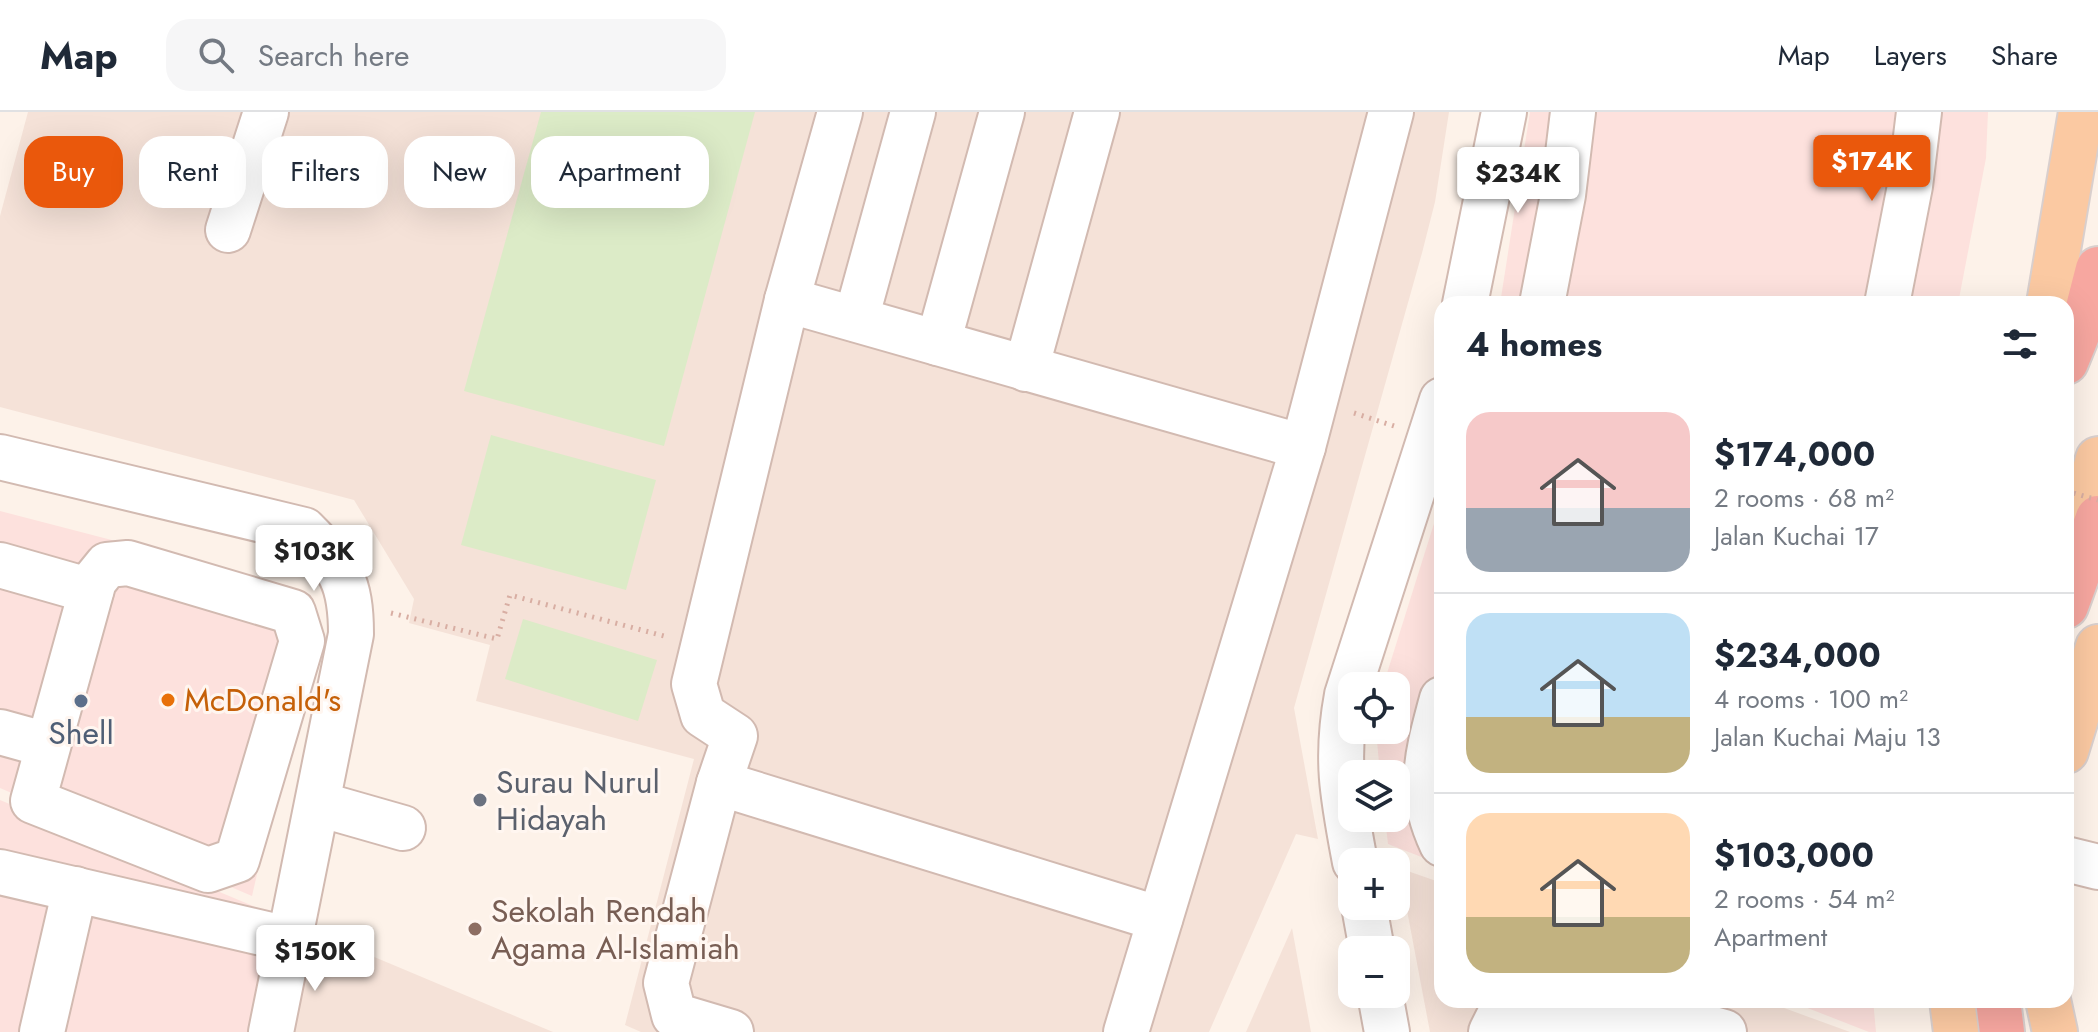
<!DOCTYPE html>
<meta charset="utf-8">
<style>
:root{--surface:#fff;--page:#f6f6f7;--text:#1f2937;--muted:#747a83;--line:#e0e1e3;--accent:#ea580c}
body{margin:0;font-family:Jost,sans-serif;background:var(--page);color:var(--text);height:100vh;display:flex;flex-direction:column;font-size:30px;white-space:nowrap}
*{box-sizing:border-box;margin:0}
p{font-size:26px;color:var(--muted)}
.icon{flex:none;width:44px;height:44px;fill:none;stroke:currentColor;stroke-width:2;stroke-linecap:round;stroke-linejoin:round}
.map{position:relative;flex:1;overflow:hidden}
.panel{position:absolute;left:1434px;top:184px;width:640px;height:712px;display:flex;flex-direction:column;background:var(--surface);border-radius:24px;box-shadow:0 8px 32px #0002}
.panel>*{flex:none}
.top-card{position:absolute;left:24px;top:24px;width:760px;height:72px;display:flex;gap:16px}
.fabs{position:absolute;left:1338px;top:560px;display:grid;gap:16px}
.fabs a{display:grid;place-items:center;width:72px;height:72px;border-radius:16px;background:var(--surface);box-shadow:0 8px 32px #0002;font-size:40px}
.price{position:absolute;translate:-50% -68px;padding:0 18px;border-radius:8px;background:#fff;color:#222;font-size:26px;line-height:52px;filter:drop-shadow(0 2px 4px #0008)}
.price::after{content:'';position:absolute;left:50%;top:48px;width:24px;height:18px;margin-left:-12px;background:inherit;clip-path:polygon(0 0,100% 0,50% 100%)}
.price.active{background:var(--accent);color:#fff}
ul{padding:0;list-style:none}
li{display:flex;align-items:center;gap:24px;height:200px;padding:0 32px}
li+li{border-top:2px solid var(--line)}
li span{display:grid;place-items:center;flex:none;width:224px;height:160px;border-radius:24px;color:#555}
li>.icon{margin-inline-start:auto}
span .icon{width:96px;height:96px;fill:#fffc;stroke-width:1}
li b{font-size:34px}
h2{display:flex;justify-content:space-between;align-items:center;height:96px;padding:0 32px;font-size:34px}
.chip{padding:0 28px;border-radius:24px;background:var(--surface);box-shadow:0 8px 32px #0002;font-size:28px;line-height:72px}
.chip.active{background:var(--accent);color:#fff}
header{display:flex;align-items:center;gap:48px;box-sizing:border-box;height:112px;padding:0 40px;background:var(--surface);border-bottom:2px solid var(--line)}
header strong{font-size:38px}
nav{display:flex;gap:44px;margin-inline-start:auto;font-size:28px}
.search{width:560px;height:72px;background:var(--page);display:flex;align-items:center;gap:20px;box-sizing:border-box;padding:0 28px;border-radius:24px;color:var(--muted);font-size:30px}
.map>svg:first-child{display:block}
.residential{fill:#f5e2d8}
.commercial{fill:#fde1dd}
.green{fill:#dcebc7}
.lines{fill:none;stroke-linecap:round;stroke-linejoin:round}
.minor-casing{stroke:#d2bab1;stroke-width:48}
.major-casing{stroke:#d9cfcd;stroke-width:48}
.highway-casing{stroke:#d9cfcd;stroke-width:48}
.path{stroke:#d8aea3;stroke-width:5;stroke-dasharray:2 6;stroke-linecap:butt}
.minor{stroke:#fff;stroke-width:44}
.major{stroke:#fbc9a2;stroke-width:44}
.highway{stroke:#f7a7a0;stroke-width:44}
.path-bridge{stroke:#d8aea3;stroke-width:5;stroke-dasharray:2 6;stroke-linecap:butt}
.food-dot{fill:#e8710a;stroke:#fff6f0;stroke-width:3}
.service-dot{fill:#5c6f8a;stroke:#fff6f0;stroke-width:3}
.worship-dot{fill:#6b7280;stroke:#fff6f0;stroke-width:3}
.education-dot{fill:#8d6e63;stroke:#fff6f0;stroke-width:3}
.labels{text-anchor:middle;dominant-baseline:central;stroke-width:6;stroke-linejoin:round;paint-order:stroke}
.food-label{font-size:32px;fill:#c56008;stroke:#fff6f0;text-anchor:start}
.service-label{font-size:32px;fill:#4e5e75;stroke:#fff6f0}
.worship-label{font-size:32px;fill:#5b616d;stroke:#fff6f0;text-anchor:start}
.education-label{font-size:32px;fill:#785e54;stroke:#fff6f0;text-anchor:start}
</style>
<header>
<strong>Map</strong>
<div class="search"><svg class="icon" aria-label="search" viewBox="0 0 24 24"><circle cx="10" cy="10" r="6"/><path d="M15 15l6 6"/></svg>Search here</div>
<nav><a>Map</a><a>Layers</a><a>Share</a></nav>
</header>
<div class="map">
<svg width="2098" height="920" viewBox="0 0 2098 920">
<rect width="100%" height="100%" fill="#fdf2e9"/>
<g class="residential">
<polygon points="28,0 1449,0 1435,90 1422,141 1294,596 1318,727 1296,722 1209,920 641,920 625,913 694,647 476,589 490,533 409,511 414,487 354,388 0,295 0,104"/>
<polygon points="1399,756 1442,771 1442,888 1762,888 1850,920 1430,920"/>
<polygon points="291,810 553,920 268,920"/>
<polygon points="1292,816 1311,920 1246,920"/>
</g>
<g class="commercial">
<polygon points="1530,0 1988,0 1986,46 1958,192 1500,192"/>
<polygon points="1442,386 1442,753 1388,732 1385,706 1396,706 1396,662 1380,662 1376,618 1396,618 1396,574 1383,574"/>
<polygon points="0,399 289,474 311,527 252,784 0,676"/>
<polygon points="0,688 291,810 268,920 0,920"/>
<polygon points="1787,888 1873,888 1876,920 1869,920"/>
</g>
<g class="green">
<polygon points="541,0 755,0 664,334 464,279"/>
<polygon points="491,323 656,368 626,478 461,433"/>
<polygon points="523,507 657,548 638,609 505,567"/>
</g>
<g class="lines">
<defs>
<g id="minor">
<polyline points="228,118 266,0"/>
<polyline points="787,188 1303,335 1391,0"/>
<polyline points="1465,192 1504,0"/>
<polyline points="1542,192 1563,83 1573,0"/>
<polyline points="1887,192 1910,74 1919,0"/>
<polyline points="856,207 913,0"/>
<polyline points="938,231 1002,0"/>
<polyline points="1026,257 1097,0"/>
<path d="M0,345l304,73c36,36 47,51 47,104l-80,398"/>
<polygon points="128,451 293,500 302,529 237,748 208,758 33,689 94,469 107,453"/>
<polyline points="0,453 91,479"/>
<path d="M1442,587c-15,57 -26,90 0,145"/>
<polyline points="0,620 47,633"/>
<polyline points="719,671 1160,807"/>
<polyline points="319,692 403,716"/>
<polyline points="2066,747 2098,755"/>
<path d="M1355,750c-12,-64 -20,-102 -8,-167l95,-295"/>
<polyline points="0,760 292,828"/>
<polyline points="1364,794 1372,838"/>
<polyline points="1380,882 1387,920"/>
<polyline points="42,920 75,777"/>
<polyline points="731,920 674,903 666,871 719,671 735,624 703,603 694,572 787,188 840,0"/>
<polyline points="1126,920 1303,335"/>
<polyline points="1491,920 1498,906 1687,910 1724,920"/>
</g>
<g id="major">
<polyline points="2049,192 2081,0"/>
<polyline points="2070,445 2098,347"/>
<polyline points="2066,639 2098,535"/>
<polyline points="1952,888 1956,920"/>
<polyline points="2048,888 2055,920"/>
</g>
<g id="highway">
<polyline points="2066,250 2088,196 2098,157"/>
<polyline points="2066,494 2098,406"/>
<polyline points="1998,888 2002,920"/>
</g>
</defs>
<use href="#minor" class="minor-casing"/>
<use href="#major" class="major-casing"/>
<use href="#highway" class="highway-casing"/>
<g class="path">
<polyline points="1354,301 1394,314"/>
<polyline points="391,501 497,527 510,483 664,524"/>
</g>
<use href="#minor" class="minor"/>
<use href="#major" class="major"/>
<use href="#highway" class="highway"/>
<polyline class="path-bridge" points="2066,379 2098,388"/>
</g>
<circle class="food-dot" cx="168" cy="588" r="8"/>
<circle class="service-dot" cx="81" cy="589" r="8"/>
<circle class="worship-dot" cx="480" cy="688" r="8"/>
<circle class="education-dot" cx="475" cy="817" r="8"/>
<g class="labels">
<g class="food-label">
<text x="184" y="588">McDonald's</text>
</g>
<g class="service-label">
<text x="81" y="621">Shell</text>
</g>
<g class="worship-label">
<text x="496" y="670">Surau Nurul<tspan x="496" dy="37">Hidayah</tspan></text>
</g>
<g class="education-label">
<text x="491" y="799">Sekolah Rendah<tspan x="491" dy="37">Agama Al-Islamiah</tspan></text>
</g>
</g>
</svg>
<div class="fabs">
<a><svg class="icon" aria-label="locate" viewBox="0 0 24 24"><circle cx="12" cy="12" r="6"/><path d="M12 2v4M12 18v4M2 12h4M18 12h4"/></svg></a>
<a><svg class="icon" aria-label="layers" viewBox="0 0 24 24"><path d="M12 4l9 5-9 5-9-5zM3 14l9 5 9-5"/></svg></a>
<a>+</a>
<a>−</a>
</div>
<b class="price active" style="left:1872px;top:91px">$174K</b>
<b class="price" style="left:1518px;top:103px">$234K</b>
<b class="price" style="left:314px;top:481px">$103K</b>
<b class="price" style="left:315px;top:881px">$150K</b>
<div class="top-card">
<a class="chip active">Buy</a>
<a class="chip">Rent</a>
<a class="chip">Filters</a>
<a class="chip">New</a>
<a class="chip">Apartment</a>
</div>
<section class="panel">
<h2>4 homes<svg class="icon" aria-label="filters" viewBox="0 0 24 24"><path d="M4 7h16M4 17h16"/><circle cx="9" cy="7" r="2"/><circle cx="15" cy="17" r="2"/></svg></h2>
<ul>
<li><span style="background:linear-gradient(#f6c9c9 60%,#9aa5b1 0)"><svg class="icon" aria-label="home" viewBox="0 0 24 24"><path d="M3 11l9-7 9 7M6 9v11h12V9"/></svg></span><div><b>$174,000</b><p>2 rooms · 68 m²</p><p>Jalan Kuchai 17</p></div></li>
<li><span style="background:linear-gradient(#bfe0f5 65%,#c2b280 0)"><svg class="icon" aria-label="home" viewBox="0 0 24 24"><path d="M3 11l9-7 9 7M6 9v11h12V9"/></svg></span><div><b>$234,000</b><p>4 rooms · 100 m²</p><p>Jalan Kuchai Maju 13</p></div></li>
<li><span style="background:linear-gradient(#ffd9b3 65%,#c2b280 0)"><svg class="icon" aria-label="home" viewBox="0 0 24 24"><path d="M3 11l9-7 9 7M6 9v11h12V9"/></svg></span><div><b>$103,000</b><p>2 rooms · 54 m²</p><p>Apartment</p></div></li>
</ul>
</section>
</div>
